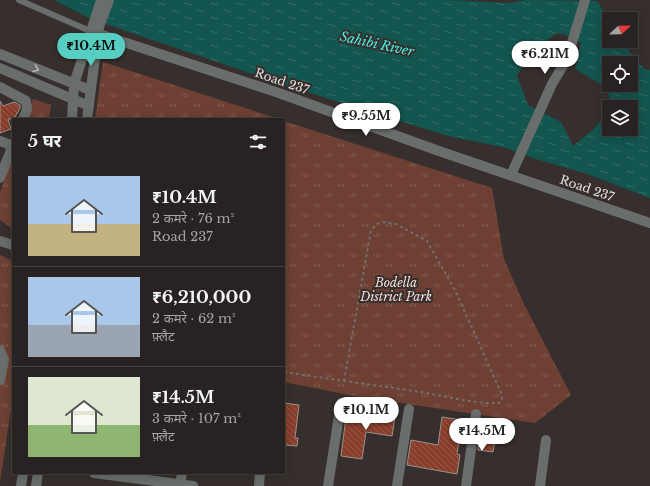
<!DOCTYPE html>
<html lang="hi">
<meta charset="utf-8">
<style>
:root{--surface:#282322;--page:#302b2a;--text:#f1f3f6;--muted:#a5a4a5;--line:#444040;--accent:#57cec2}
body{margin:0;font-family:"Libre Baskerville","Noto Sans Devanagari",serif;background:var(--page);color:var(--text);height:100vh;display:flex;flex-direction:column;font-size:15px;white-space:nowrap}
*{box-sizing:border-box;margin:0}
p{font-size:13px;color:var(--muted)}
.icon{flex:none;width:22px;height:22px;fill:none;stroke:currentColor;stroke-width:2;stroke-linecap:round;stroke-linejoin:round}
.map{position:relative;flex:1;overflow:hidden}
.drawer{position:absolute;left:12px;top:118px;width:273px;height:356px;display:flex;flex-direction:column;background:var(--surface);border-radius:0px;box-shadow:0 2px 10px #0003,0 0 0 1px var(--line)}
.drawer>*{flex:none}
.needle{width:26px;rotate:68deg}
.fabs{position:absolute;left:602px;top:12px;display:grid;gap:8px}
.fabs a{display:grid;place-items:center;width:36px;height:36px;border-radius:0px;background:var(--surface);box-shadow:0 2px 10px #0003,0 0 0 1px var(--line);font-size:20px}
.price{position:absolute;translate:-50% -34px;padding:0 9px;border-radius:14px;background:#fff;color:#222;font-size:13px;line-height:26px;filter:drop-shadow(0 1px 2px #0008)}
.price::after{content:'';position:absolute;left:50%;top:24px;width:12px;height:9px;margin-left:-6px;background:inherit;clip-path:polygon(0 0,100% 0,50% 100%)}
.price.on{background:var(--accent);color:#111}
ul{padding:0;list-style:none}
li{display:flex;align-items:center;gap:12px;height:100px;padding:0 16px}
li+li{border-top:1px solid var(--line)}
li span{display:grid;place-items:center;flex:none;width:112px;height:80px;border-radius:0px;color:#555}
li>.icon{margin-inline-start:auto}
span .icon{width:48px;height:48px;fill:#fffc;stroke-width:1}
li b{font-size:17px}
h2{display:flex;justify-content:space-between;align-items:center;height:48px;padding:0 16px;font-size:17px}
.map>svg:first-child{display:block}
.park{fill:url(#park-tufts)}
.water{fill:url(#water-ripples);fill-rule:evenodd}
.building{fill:url(#building-back-hatch);stroke:#9a928f}
.lines{fill:none;stroke-linecap:round;stroke-linejoin:round}
.path{stroke:#736d6b;stroke-width:2;stroke-dasharray:3 3;stroke-linecap:butt}
.service{stroke:#696d6c;stroke-width:6}
.minor{stroke:#696d6c;stroke-width:10}
.tertiary{stroke:#696d6c;stroke-width:10}
.oneway{stroke:#bab8b7}
.labels{text-anchor:middle;dominant-baseline:central;stroke-width:4;stroke-linejoin:round;paint-order:stroke}
.street-label{font-size:12px;fill:#e5e1e0;stroke:#362f2d}
.park-label{font-size:12px;font-style:italic;fill:#f5ddd7;stroke:#362f2d}
.water-label{font-size:13px;font-style:italic;fill:#48f2e3;stroke:#362f2d}
</style>
<div class="map">
<svg width="650" height="486" viewBox="0 0 650 486">
<defs>
<pattern id="park-tufts" width="24" height="20" patternUnits="userSpaceOnUse"><rect width="24" height="20" fill="#6d4033"/><path d="M3 7l-1-3M5 7V3M7 7l1-3M15 17l-1-3M17 17v-4M19 17l1-3" fill="none" stroke="#825b50"/></pattern>
<pattern id="water-ripples" width="26" height="14" patternUnits="userSpaceOnUse"><rect width="26" height="14" fill="#13554f"/><path d="M2 4q2-2 4 0t4 0M15 11q2-2 4 0t4 0" fill="none" stroke="#356d68"/></pattern>
<pattern id="building-back-hatch" width="6" height="6" patternUnits="userSpaceOnUse"><rect width="6" height="6" fill="#883e2a"/><path d="M-1 5l2 2M0 0l6 6M5-1l2 2" fill="none" stroke="#995a49"/></pattern>
</defs>
<rect width="100%" height="100%" fill="#362f2d"/>
<g class="park">
<polygon points="103,62 279,119 95,119"/>
<polygon points="33,99 51,105 49,119 26,119"/>
<polygon points="284,121 492,188 504,259 524,304 571,395 535,423 354,396 284,382"/>
<polygon points="13,156 13,229 0,220 0,192"/>
<polygon points="0,255 13,261 13,397 0,482"/>
</g>
<path class="water" d="M54,0h395l60,3 17,-3 71,1 12,19v21h12l23,28 6,1v128l-63,-24 -51,-15 -29,-11 -59,-12 -163,-51 -194,-66zM555,34h9l17,9 -6,26 29,17 9,19 -2,2h20v22h-22v-19l-15,19 -21,17 -12,-24 -33,-17 -11,-29 12,-21zM609,63h22v22h-22z"/>
<g class="building">
<polygon points="0,101 3,106 14,102 20,105 20,108 14,119 8,119 11,129 0,133"/>
<polygon points="284,403 299,405 295,438 298,438 297,446 284,445"/>
<polygon points="374,406 396,411 392,436 366,432 362,459 341,456 346,417 371,420"/>
<polygon points="442,417 462,420 457,454 460,455 457,474 407,465 411,440 438,445"/>
<polygon points="479,438 495,440 493,452 478,450"/>
</g>
<g class="lines">
<path class="path" d="M284,372c45,7 91,13 136,20 26,4 53,12 79,11l3,-3v-5l-46,-103 -29,-51 -31,-17 -12,-2 -7,2 -6,6 -27,151"/>
<polyline class="service" points="19,0 90,31"/>
<g class="minor">
<polyline points="0,87 26,101 27,109 23,119"/>
<polyline points="0,141 13,146"/>
<polyline points="511,175 552,84 567,59 585,0"/>
<polyline points="0,178 13,145"/>
<polyline points="0,241 13,245"/>
<polyline points="0,350 4,360 0,380"/>
<polyline points="94,473 193,486"/>
<polyline points="180,486 182,473"/>
<polyline points="259,486 260,473"/>
<polyline points="328,486 341,403"/>
<polyline points="397,486 409,409"/>
<polyline points="466,486 476,414"/>
<polyline points="540,486 546,440"/>
</g>
<g class="tertiary">
<polyline points="90,31 276,92 436,150 650,223"/>
<polyline points="0,54 90,90"/>
<polyline points="0,68 89,106"/>
<polyline points="72,119 74,84 101,0"/>
<polyline points="87,119 99,27 109,0"/>
<polyline points="21,486 23,473"/>
<polyline points="36,486 38,473"/>
</g>
</g>
<defs><path id="oneway-chevron" d="M-2-3.5L2.5 0L-2 3.5" fill="none" stroke-width="1.6" stroke-linecap="round" stroke-linejoin="round"/></defs>
<use class="oneway" href="#oneway-chevron" transform="translate(36 69) rotate(22)"/>
<g class="labels">
<g class="street-label">
<text transform="translate(282 81) rotate(19)">Road 237</text>
<text transform="translate(587 188) rotate(19)">Road 237</text>
</g>
<g class="park-label">
<text x="396" y="282">Bodella<tspan x="396" dy="14">District Park</tspan></text>
</g>
<g class="water-label">
<text transform="translate(377 44) rotate(12)">Sahibi River</text>
</g>
</g>
</svg>
<div class="fabs">
<a><svg class="needle" viewBox="-14 -14 28 28"><path d="M0-13l5 13h-10z" fill="#e53935"/><path d="M0 13l5-13h-10z" fill="#a5a4a5"/></svg></a>
<a><svg class="icon" aria-label="locate" viewBox="0 0 24 24"><circle cx="12" cy="12" r="6"/><path d="M12 2v4M12 18v4M2 12h4M18 12h4"/></svg></a>
<a><svg class="icon" aria-label="layers" viewBox="0 0 24 24"><path d="M12 4l9 5-9 5-9-5zM3 14l9 5 9-5"/></svg></a>
</div>
<b class="price on" style="left:91px;top:67px">₹10.4M</b>
<b class="price" style="left:545px;top:75px">₹6.21M</b>
<b class="price" style="left:366px;top:137px">₹9.55M</b>
<b class="price" style="left:366px;top:431px">₹10.1M</b>
<b class="price" style="left:482px;top:452px">₹14.5M</b>
<section class="drawer">
<h2>5 घर<svg class="icon" aria-label="filters" viewBox="0 0 24 24"><path d="M4 7h16M4 17h16"/><circle cx="9" cy="7" r="2"/><circle cx="15" cy="17" r="2"/></svg></h2>
<ul>
<li><span style="background:linear-gradient(#a9c7e8 60%,#c2b280 0)"><svg class="icon" aria-label="home" viewBox="0 0 24 24"><path d="M3 11l9-7 9 7M6 9v11h12V9"/></svg></span><div><b>₹10.4M</b><p>2 कमरे · 76 m²</p><p>Road 237</p></div></li>
<li><span style="background:linear-gradient(#a9c7e8 60%,#9aa5b1 0)"><svg class="icon" aria-label="home" viewBox="0 0 24 24"><path d="M3 11l9-7 9 7M6 9v11h12V9"/></svg></span><div><b>₹6,210,000</b><p>2 कमरे · 62 m²</p><p>फ़्लैट</p></div></li>
<li><span style="background:linear-gradient(#dfe7d0 60%,#8fb573 0)"><svg class="icon" aria-label="home" viewBox="0 0 24 24"><path d="M3 11l9-7 9 7M6 9v11h12V9"/></svg></span><div><b>₹14.5M</b><p>3 कमरे · 107 m²</p><p>फ़्लैट</p></div></li>
</ul>
</section>
</div>
